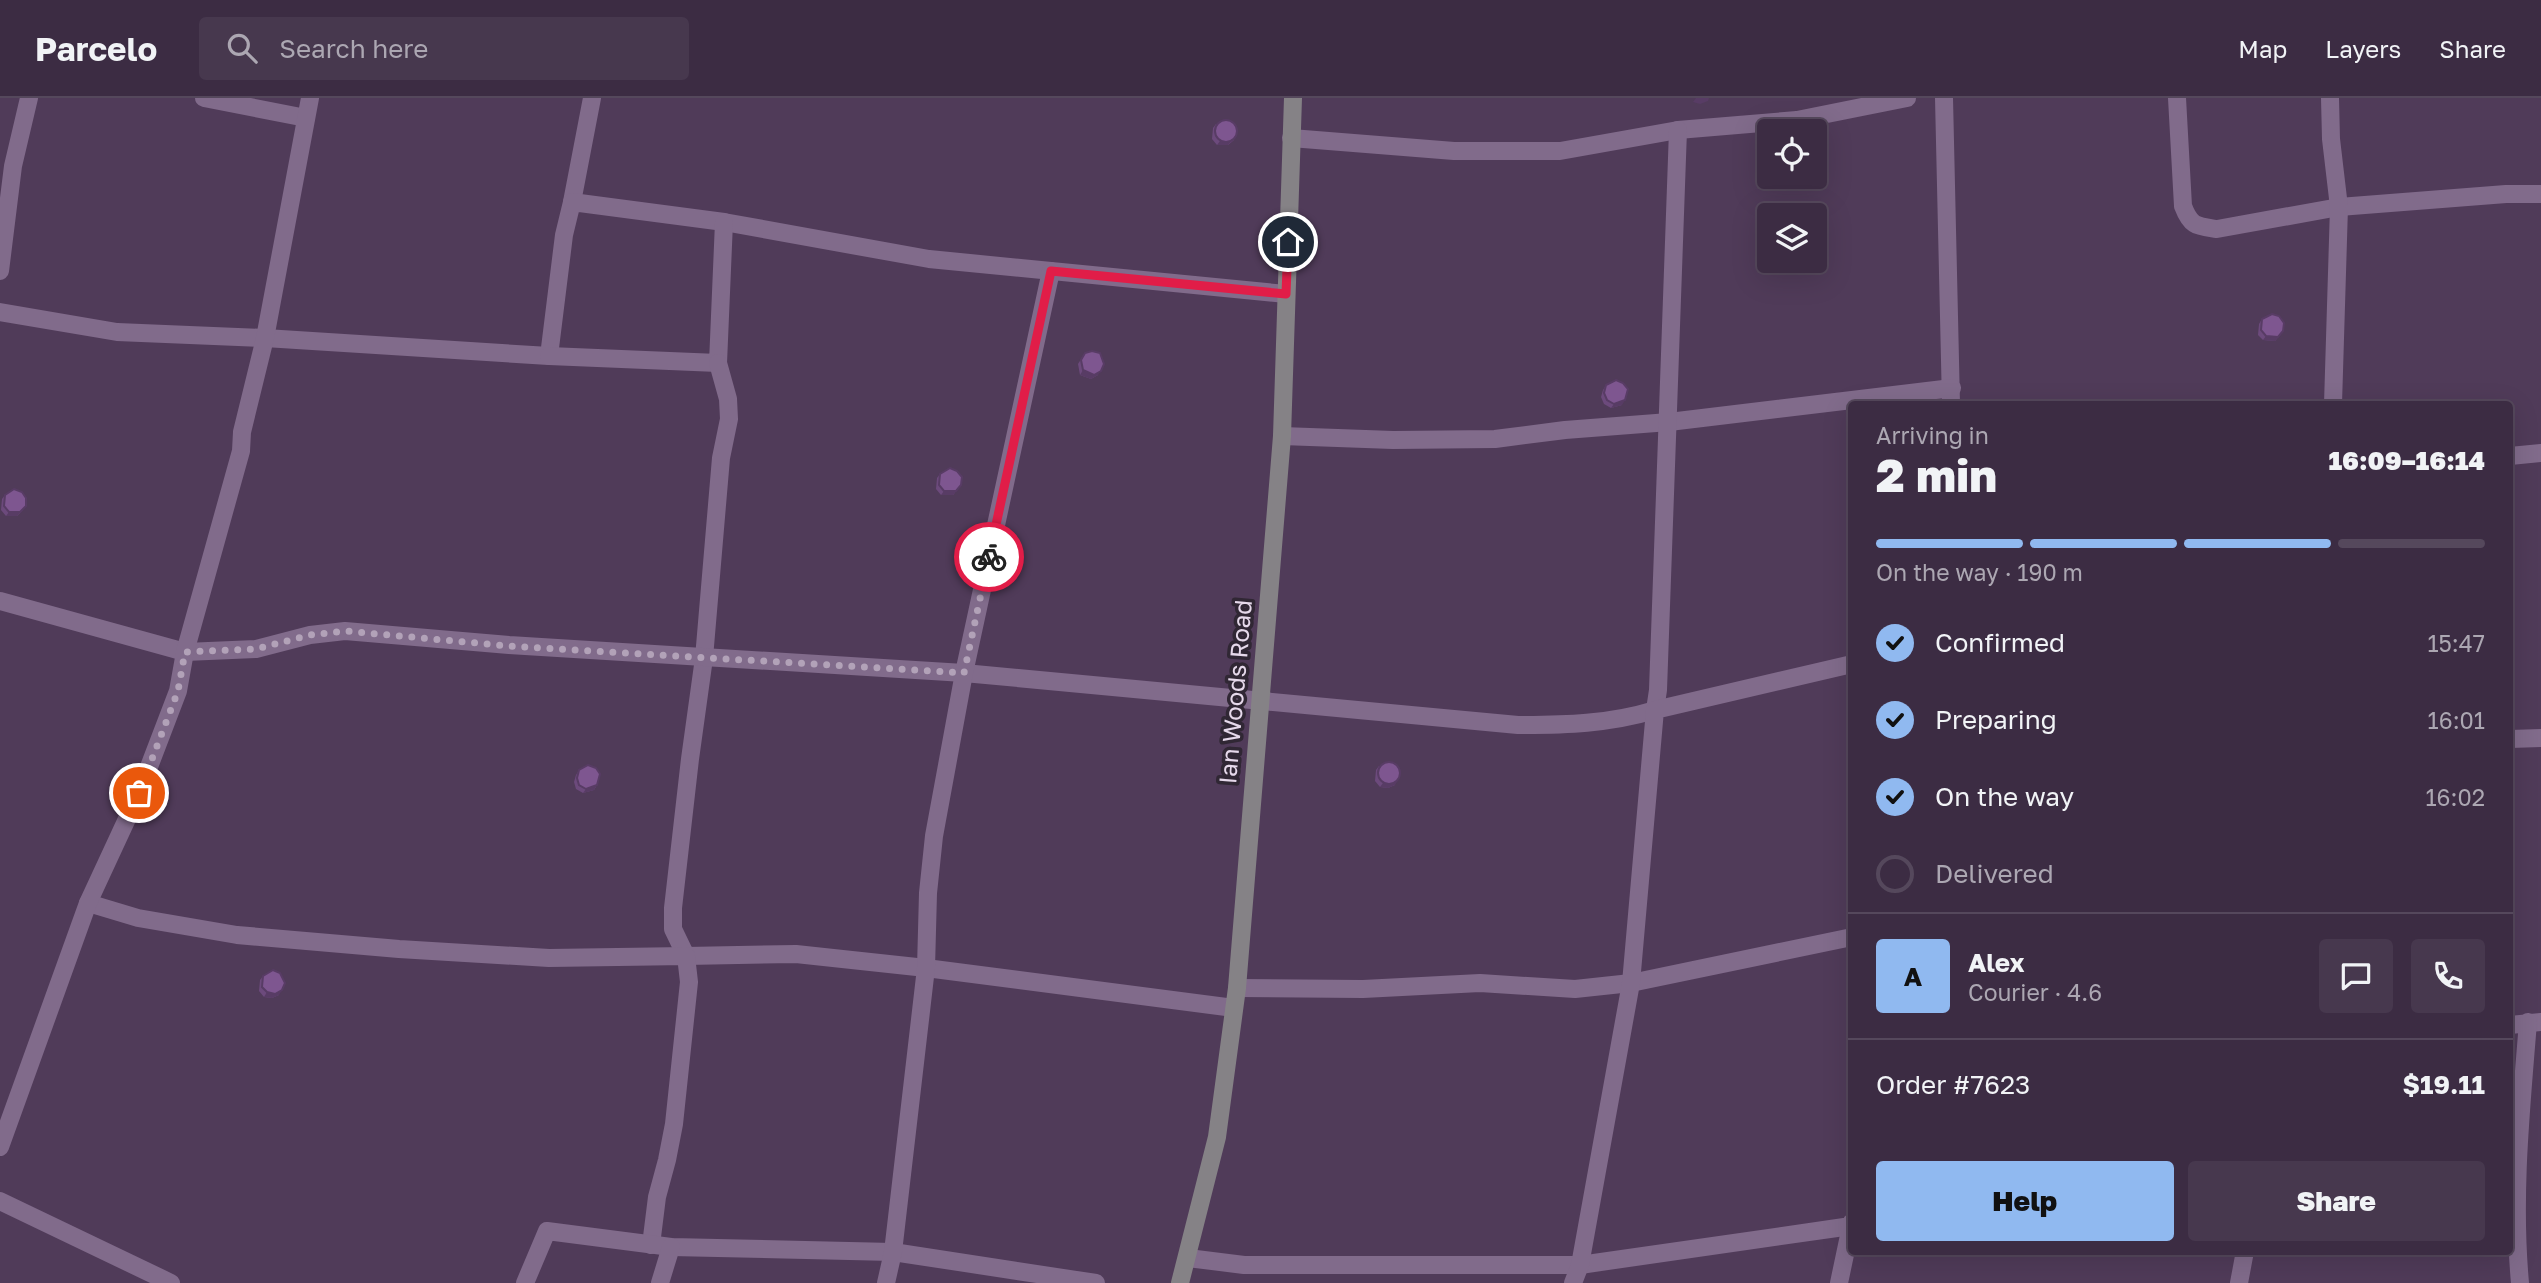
<!DOCTYPE html>
<meta charset="utf-8">
<style>
body{margin:0;font-family:"Golos Text",sans-serif;background:#47384e;color:#f1f3f6;height:100vh;display:flex;flex-direction:column;font-size:26px;white-space:nowrap}
*{box-sizing:border-box;margin:0}
p{font-size:23px;color:#aca7b2}
.icon{flex:none;width:38px;height:38px;fill:none;stroke:currentColor;stroke-width:2;stroke-linecap:round;stroke-linejoin:round}
.map{position:relative;flex:1;overflow:hidden}
.details{position:absolute;left:1848px;top:303px;width:665px;height:854px;display:flex;flex-direction:column;background:#3c2c43;border-radius:7px;box-shadow:0 7px 28px #0002,0 0 0 2px #55485c}
.details>*{flex:none}
.controls{position:absolute;left:1757px;top:21px;display:grid;gap:14px}
.controls a{display:grid;place-items:center;width:70px;height:70px;border-radius:7px;background:#3c2c43;box-shadow:0 7px 28px #0002,0 0 0 2px #55485c;font-size:35px}
.pin{position:absolute;display:grid;place-items:center;width:60px;height:60px;color:#fff;margin:-30px;border:4px solid #fff;border-radius:50%;box-shadow:0 2px 7px #0007}
.courier{position:absolute;display:grid;place-items:center;width:70px;height:70px;margin:-35px;border:5px solid #e11d48;border-radius:50%;background:#fff;color:#222;box-shadow:0 2px 9px #0007}
.headline em{font-style:normal;font-weight:800}
.headline div{display:flex;flex-direction:column-reverse}
.headline{display:flex;align-items:center;justify-content:space-between;height:119px;padding:0 28px}
h1{font-size:46px;font-weight:800;line-height:52px}
.bar{display:grid;grid-template-columns:repeat(4,1fr);gap:10px 7px;align-content:center;height:84px;padding:0 28px}
.bar i{height:9px;border-radius:5px;background:#55485c}
.bar .on{background:#90b9f0}
.bar p{grid-column:span 4}
.line{display:flex;align-items:center;gap:18px;padding:0 28px;border-top:2px solid #55485c}
.line div{flex:1}
.round{display:grid;place-items:center;flex:none;width:74px;height:74px;border-radius:7px;background:#47384e}
ol{padding:0 28px;list-style:none}
li{display:flex;align-items:center;gap:21px;height:77px}
li p{margin-inline-start:auto}
li .icon{padding:7px;border-radius:50%;background:#90b9f0;color:#111;stroke-width:4}
li:last-child{color:#aca7b2}
li i{width:38px;height:38px;border:4px solid #55485c;border-radius:50%}
.cta{display:flex;gap:14px;margin-top:auto;padding:14px 28px}
.cta a{flex:1;height:80px;border-radius:7px;background:#90b9f0;color:#111;font-size:28px;font-weight:800;line-height:80px;text-align:center}
.cta a+a{background:#47384e;color:#f1f3f6}
header{display:flex;align-items:center;gap:42px;box-sizing:border-box;height:98px;padding:0 35px;background:#3c2c43;border-bottom:2px solid #55485c}
header strong{font-size:33px}
nav{display:flex;gap:38px;margin-inline-start:auto;font-size:24px}
.search{width:490px;height:63px;background:#47384e;display:flex;align-items:center;gap:18px;box-sizing:border-box;padding:0 24px;border-radius:7px;color:#aca7b2;font-size:26px}
.map>svg:first-child{display:block}
.lines{fill:none;stroke-linecap:round;stroke-linejoin:round}
.street{stroke:#816b8b;stroke-width:18}
.secondary{stroke:#858286;stroke-width:18}
.wall{fill:#6c4a7c}
.shaded-wall{fill:#583c65}
.building{fill:#7e5690;stroke:#583c65;stroke-width:2}
.done{stroke:#b2a2b8;stroke-width:7;stroke-dasharray:0 12.6}
.route{stroke:#e11d48;stroke-width:9}
.labels{text-anchor:middle;stroke-width:7;stroke-linejoin:round;paint-order:stroke}
.street-label{font-size:24px;fill:#e6d9eb;stroke:#302734}
</style>
<header>
<strong>Parcelo</strong>
<div class="search"><svg class="icon" aria-label="search" viewBox="0 0 24 24"><circle cx="10" cy="10" r="6"/><path d="M15 15l6 6"/></svg>Search here</div>
<nav><a>Map</a><a>Layers</a><a>Share</a></nav>
</header>
<div class="map">
<svg width="2541" height="1185" viewBox="0 0 2541 1185">
<rect width="100%" height="100%" fill="#503b59"/>
<g class="lines">
<!-- street -->
<g class="street">
<polyline points="204,0 306,20"/>
<polyline points="1944,0 1951,306"/>
<path d="M 2177,0 L 2183,108 C 2191,129 2197,128 2217,131 L 2339,109 L 2506,96 L 2541,96"/>
<polyline points="2330,0 2331,41 2339,109 2333,306"/>
<polyline points="1291,40 1454,53 1560,53 1678,32 1797,22 1907,0"/>
<polyline points="572,104 592,0"/>
<polyline points="0,173 13,68 29,0"/>
<polyline points="0,214 117,234 265,240 549,258 564,137 572,104 724,124 929,161 1286,196"/>
<polyline points="549,258 718,265 724,124"/>
<polyline points="718,265 728,301 729,321 721,360 704,560 690,661 673,810 673,831 686,858 796,856 926,870 1234,910"/>
<polyline points="1282,338 1393,342 1495,341 1565,332 1669,324 1952,290"/>
<polyline points="2510,358 2541,355"/>
<path d="M 0,503 L 185,554 L 256,551 L 310,537 L 345,533 L 509,547 L 964,575 L 1518,627 C 1565,627 1609,626 1655,612 L 1658,592 L 1678,32"/>
<polyline points="2510,641 2541,640"/>
<polyline points="88,805 138,820 237,837 399,851 549,860 686,858 689,884 674,1026 667,1062 657,1099 651,1147"/>
<polyline points="1237,890 1363,891 1480,885 1575,891 1631,885 1852,839"/>
<polyline points="2510,927 2541,924"/>
<polyline points="0,1049 88,805 139,695 178,593 185,554 241,353 242,334 265,240 310,0"/>
<polyline points="0,1103 171,1185"/>
<polyline points="1188,1160 1244,1167 1580,1167 1851,1128 1852,1124"/>
<polyline points="525,1185 547,1133 671,1149 893,1154 1096,1185"/>
<polyline points="660,1185 671,1149"/>
<polyline points="886,1185 893,1154 926,870 928,795 934,738 964,575 1051,173"/>
<polyline points="1573,1185 1580,1167 1631,885 1655,612 1852,566"/>
<polyline points="1839,1185 1851,1128"/>
<polyline points="2239,1185 2245,1153"/>
<path d="M 2520,1185 C 2512,1097 2521,1012 2528,924"/>
</g>
<!-- secondary -->
<polyline class="secondary" points="1180,1185 1217,1039 1237,890 1282,338 1293,0"/>
</g>
<!-- wall -->
<g class="wall">
<polygon points="1216,26 1234,42 1228,47 1217,47 1212,41 1213,30"/>
<polygon points="2262,221 2280,237 2275,243 2263,242 2258,237 2259,226"/>
<polygon points="1085,255 1098,277 1091,281 1080,277 1078,266"/>
<polygon points="1606,287 1622,307 1611,310 1604,306 1601,299 1603,292"/>
<polygon points="940,376 961,387 953,397 941,397 936,391 937,380"/>
<polygon points="5,397 23,412 17,418 6,418 1,412 2,401"/>
<polygon points="1379,668 1395,687 1388,690 1380,689 1375,683 1376,672"/>
<polygon points="579,672 597,687 594,692 583,695 576,691 574,684 576,677"/>
<polygon points="263,878 279,897 272,900 264,899 259,893 260,882"/>
</g>
<!-- shaded-wall -->
<g class="shaded-wall">
<polygon points="1696,0 1709,0 1708,3 1700,6 1693,4"/>
<polygon points="1237,37 1228,47 1217,47 1220,43"/>
<polygon points="2283,233 2275,243 2263,242 2266,238"/>
<polygon points="1083,272 1101,273 1098,277 1091,281 1080,277"/>
<polygon points="1625,302 1622,307 1611,310 1614,306"/>
<polygon points="961,387 953,397 941,397 944,393"/>
<polygon points="26,408 17,418 6,418 9,414"/>
<polygon points="1398,682 1395,687 1388,690 1380,689 1383,685"/>
<polygon points="597,687 594,692 583,695 586,691"/>
<polygon points="282,892 279,897 272,900 264,899 267,894"/>
</g>
<!-- building -->
<g class="building">
<circle cx="1226" cy="33" r="11"/>
<polygon points="2272,216 2279,218 2284,225 2283,233 2278,239 2266,238 2261,232 2262,221"/>
<polygon points="1092,253 1100,255 1104,266 1101,273 1094,277 1083,272 1081,262 1085,255"/>
<polygon points="1616,282 1623,285 1628,291 1625,302 1614,306 1607,302 1604,295 1606,287"/>
<polygon points="950,370 957,373 962,379 961,387 956,393 944,393 939,387 940,376"/>
<polygon points="14,391 22,394 26,400 26,408 20,414 9,414 4,408 5,397"/>
<circle cx="1389" cy="675" r="11"/>
<polygon points="588,667 596,670 600,676 597,687 586,691 579,687 577,680 579,672"/>
<polygon points="273,872 280,875 285,885 282,892 275,896 267,894 262,889 263,878"/>
</g>
<g class="lines">
<!-- done -->
<polyline class="done" points="139,695 178,593 185,554 256,551 310,537 345,533 509,548 964,575 989,459"/>
<!-- route -->
<polyline class="route" points="989,459 1051,173 1286,196 1288,144"/>
</g>
<g class="labels">
<!-- street labels -->
<g class="street-label">
<text transform="translate(1236 594) rotate(-85)" y="8">Ian Woods Road</text>
</g>
</g>
</svg>
<div class="controls">
<a><svg class="icon" aria-label="locate" viewBox="0 0 24 24"><circle cx="12" cy="12" r="6"/><path d="M12 2v4M12 18v4M2 12h4M18 12h4"/></svg></a>
<a><svg class="icon" aria-label="layers" viewBox="0 0 24 24"><path d="M12 4l9 5-9 5-9-5zM3 14l9 5 9-5"/></svg></a>
</div>
<div class="pin" style="left:139px;top:695px;background:#ea580c"><svg class="icon" aria-label="bag" viewBox="0 0 24 24"><path d="M5 8h14l-1 12H6zM9 8a3 3 0 0 1 6 0"/></svg></div>
<div class="pin" style="left:1288px;top:144px;background:#1f2937"><svg class="icon" aria-label="home" viewBox="0 0 24 24"><path d="M3 11l9-7 9 7M6 9v11h12V9"/></svg></div>
<div class="courier" style="left:989px;top:459px"><svg class="icon" aria-label="bike" viewBox="0 0 24 24"><circle cx="6" cy="16" r="4"/><circle cx="18" cy="16" r="4"/><path d="M6 16l4-8h5l3 8M10 8l3 8H6M13 5h3"/></svg></div>
<section class="details">
<div class="headline"><div><h1>2 min</h1><p>Arriving in</p></div><em>16:09–16:14</em></div>
<div class="bar"><i class="on"></i><i class="on"></i><i class="on"></i><i></i><p>On the way · 190 m</p></div>
<ol>
<li><svg class="icon" aria-label="check" viewBox="0 0 24 24"><path d="M5 12l5 5 9-10"/></svg>Confirmed<p>15:47</p></li>
<li><svg class="icon" aria-label="check" viewBox="0 0 24 24"><path d="M5 12l5 5 9-10"/></svg>Preparing<p>16:01</p></li>
<li><svg class="icon" aria-label="check" viewBox="0 0 24 24"><path d="M5 12l5 5 9-10"/></svg>On the way<p>16:02</p></li>
<li><i></i>Delivered</li>
</ol>
<div class="line" style="height:126px"><b class="round" style="background:#90b9f0;color:#111">A</b><div><b>Alex</b><p>Courier · 4.6</p></div><a class="round"><svg class="icon" aria-label="chat" viewBox="0 0 24 24"><path d="M4 5h16v11H9l-5 4z"/></svg></a><a class="round"><svg class="icon" aria-label="phone" viewBox="0 0 24 24"><path d="M5 4h4l2 5-3 2q2 4 5 5l2-3 5 2v4C11 20 4 13 5 4z"/></svg></a></div>
<div class="line" style="height:91px"><div>Order #7623</div><b>$19.11</b></div>
<div class="cta"><a>Help</a><a>Share</a></div>
</section>
</div>
